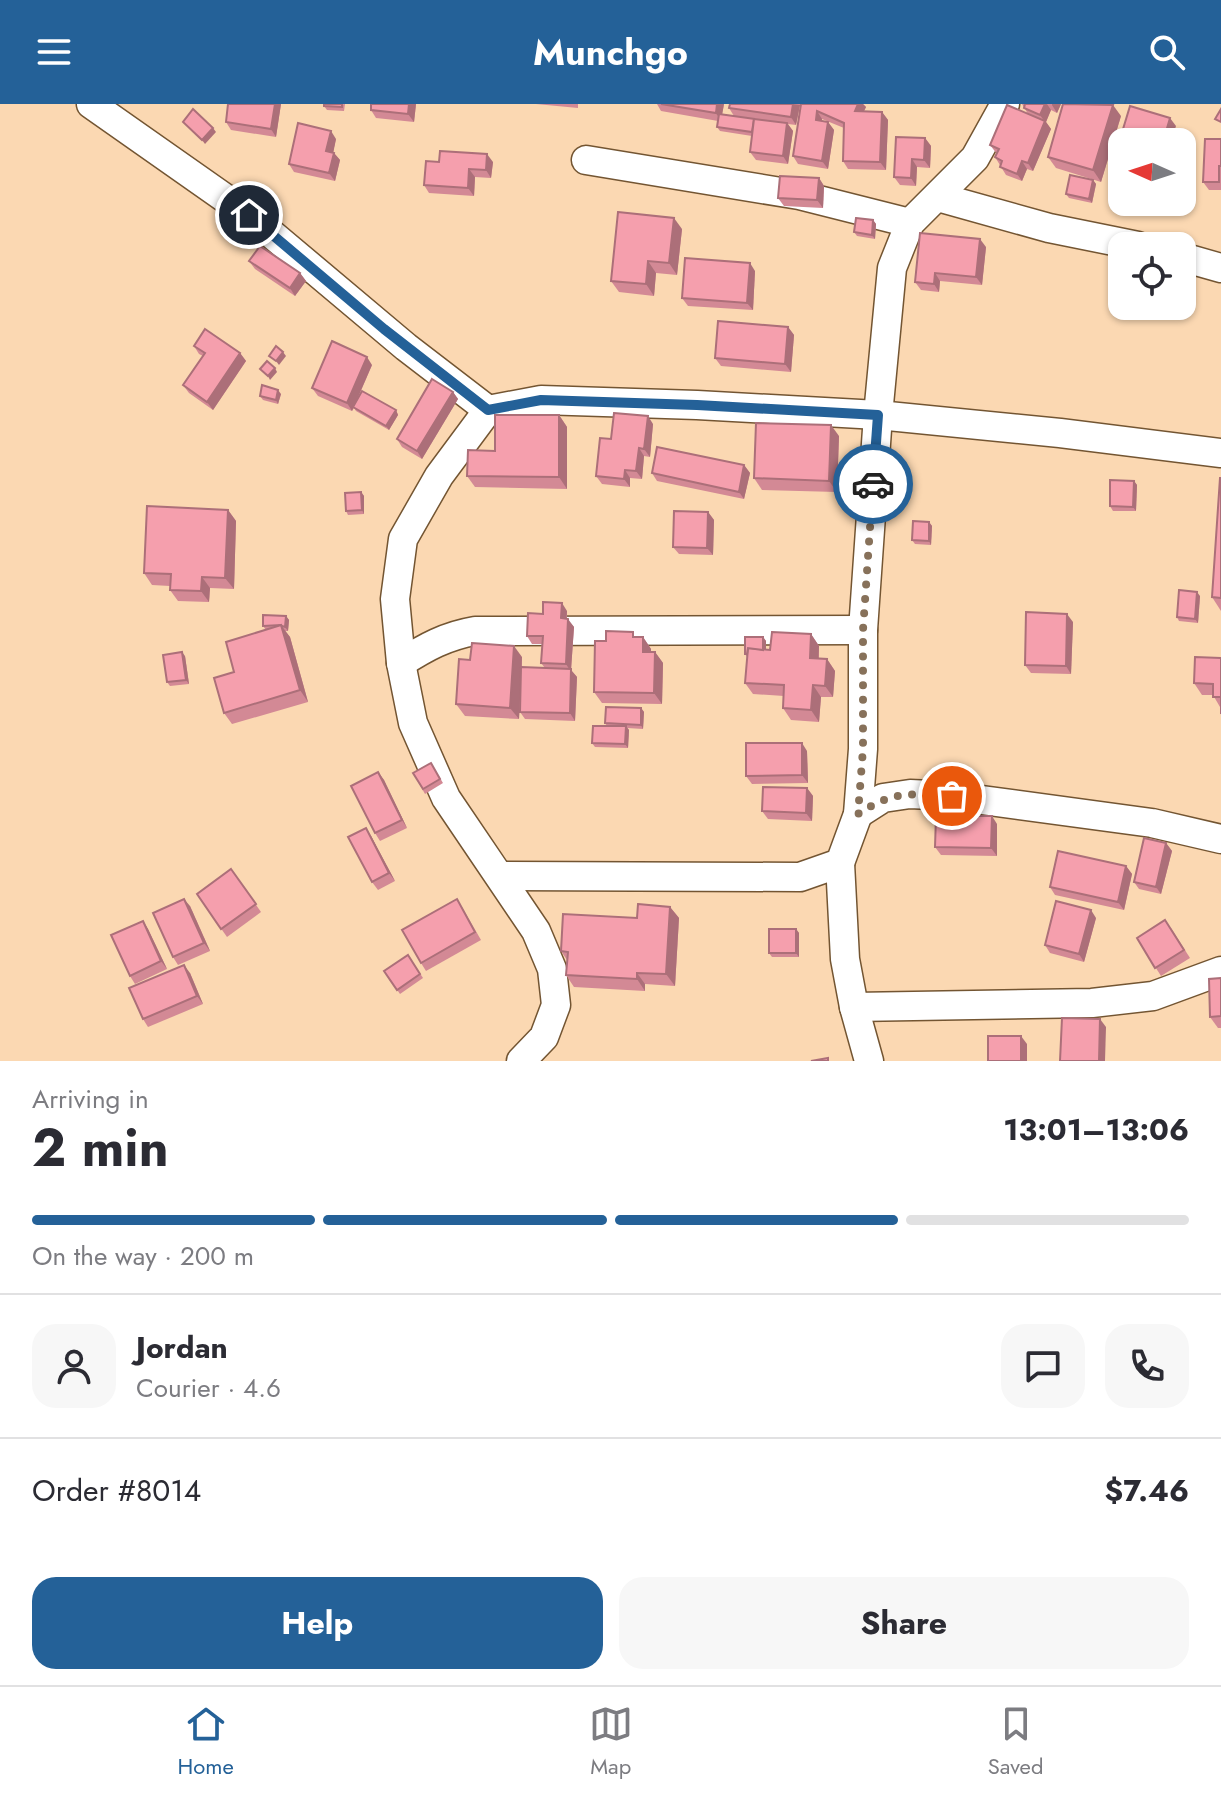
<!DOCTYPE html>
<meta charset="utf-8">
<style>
body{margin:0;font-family:Jost,sans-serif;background:#f7f7f7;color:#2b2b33;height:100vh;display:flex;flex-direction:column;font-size:30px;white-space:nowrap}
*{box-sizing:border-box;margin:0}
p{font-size:26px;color:#7c7c81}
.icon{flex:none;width:44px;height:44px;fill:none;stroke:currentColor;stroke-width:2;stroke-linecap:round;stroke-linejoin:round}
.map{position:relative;height:957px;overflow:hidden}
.panel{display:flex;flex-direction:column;background:#fff;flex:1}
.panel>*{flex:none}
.needle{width:52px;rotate:273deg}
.buttons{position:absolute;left:1108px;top:24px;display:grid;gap:16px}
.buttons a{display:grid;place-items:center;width:88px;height:88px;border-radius:16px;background:#fff;box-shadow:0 2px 6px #0004;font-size:40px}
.pin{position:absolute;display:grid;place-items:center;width:68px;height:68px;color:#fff;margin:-34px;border:4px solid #fff;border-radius:50%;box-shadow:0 2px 8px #0007}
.courier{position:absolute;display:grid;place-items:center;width:80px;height:80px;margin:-40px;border:6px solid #246198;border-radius:50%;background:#fff;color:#222;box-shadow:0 2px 10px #0007}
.head em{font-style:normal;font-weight:700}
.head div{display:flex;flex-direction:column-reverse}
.head{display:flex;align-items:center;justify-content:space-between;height:136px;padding:0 32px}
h1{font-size:52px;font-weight:700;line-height:60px}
.bar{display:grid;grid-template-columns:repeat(4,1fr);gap:12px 8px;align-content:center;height:96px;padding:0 32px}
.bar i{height:10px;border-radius:6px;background:#e1e1e2}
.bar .on{background:#246198}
.bar p{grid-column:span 4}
.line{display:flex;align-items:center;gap:20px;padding:0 32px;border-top:2px solid #e1e1e2}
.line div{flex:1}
.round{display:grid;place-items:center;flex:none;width:84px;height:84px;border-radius:24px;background:#f7f7f7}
.button{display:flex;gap:16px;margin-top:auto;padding:16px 32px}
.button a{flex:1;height:92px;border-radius:24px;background:#246198;color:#fff;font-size:32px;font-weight:700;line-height:92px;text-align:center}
.button a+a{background:#f7f7f7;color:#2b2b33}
header{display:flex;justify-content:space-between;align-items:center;height:104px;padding:0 32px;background:#246198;color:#fff;font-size:36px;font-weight:700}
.tabs{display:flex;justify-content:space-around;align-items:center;height:112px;border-top:2px solid #e1e1e2;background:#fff;font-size:22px;color:#7c7c81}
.tabs a{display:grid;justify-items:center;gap:4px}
.tabs .on{color:#246198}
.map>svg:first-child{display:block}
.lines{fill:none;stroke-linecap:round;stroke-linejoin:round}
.street-casing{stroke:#735532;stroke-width:31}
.street{stroke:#fff;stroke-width:28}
.wall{fill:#d38995}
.shaded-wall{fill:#ac6f79}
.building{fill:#f59fad;stroke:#ac6f79;stroke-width:2}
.done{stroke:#87715a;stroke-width:8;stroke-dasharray:0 14.4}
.route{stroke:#246198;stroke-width:10}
</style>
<header><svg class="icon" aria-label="menu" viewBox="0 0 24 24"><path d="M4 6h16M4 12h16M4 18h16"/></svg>Munchgo<svg class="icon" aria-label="search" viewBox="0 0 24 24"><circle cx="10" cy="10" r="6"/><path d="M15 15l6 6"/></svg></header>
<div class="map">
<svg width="1221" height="957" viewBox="0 0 1221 957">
<rect width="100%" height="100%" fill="#fbd8b2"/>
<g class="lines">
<!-- street casing -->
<g class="street-casing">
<g id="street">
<polyline points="91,0 249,111 406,243 488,306"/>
<polyline points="586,56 799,91 910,119"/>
<polyline points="938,93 1049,124 1138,142"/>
<polyline points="1182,153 1221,164"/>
<path d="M 401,559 C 426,543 446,532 475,527 L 863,526"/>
<polyline points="858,710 883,694 910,690 952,692 1152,719 1221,735"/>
<polyline points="840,759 845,855 854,903 869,957"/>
<polyline points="501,772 800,773 840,759 858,710 863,645 863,526 878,311 892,164 910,119 975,54 1005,0"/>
<polyline points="854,903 1092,899 1153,892 1221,867"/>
<polyline points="521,957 544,933 556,901 552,865 536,827 446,694 413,619 401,559 395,495 403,435 439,372 488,306 541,296 697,301 878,311 1060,329 1221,349"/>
</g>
</g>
<!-- street -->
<use href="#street" class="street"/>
</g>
<!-- wall -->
<g class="wall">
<polygon points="281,0 276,33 231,26 226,18"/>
<polygon points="345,0 344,7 327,6 324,2"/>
<polygon points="416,0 414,18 376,14 371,6"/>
<polygon points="536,0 578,0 578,4"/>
<polygon points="657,0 724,0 722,10 734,12 729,4 730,0 863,0 866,3 864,7 882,8 888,16 886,66 848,65 843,57 844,24 822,15 822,17 828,18 834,26 828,65 798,60 793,52 801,2 800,1 796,21 788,20 793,27 788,60 756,56 750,48 752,32 720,27 717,23 718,17 661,7"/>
<polygon points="1022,0 1061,0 1057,9 1051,6 1046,18 1051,25 1033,67 1027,65 1022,77 1006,71 995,53 997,50 990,41 1028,10"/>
<polygon points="1121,12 1101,78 1056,64 1048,53"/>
<polygon points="925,34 931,42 930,64 917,63 916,82 900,81 894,73"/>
<polygon points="336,35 333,48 340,56 335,77 294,68 289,60"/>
<polygon points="1221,35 1221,86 1209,86 1203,78"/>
<polygon points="426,57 493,58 491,74 475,73 474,92 429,89 424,81"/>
<polygon points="819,74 824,82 823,104 784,102 778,94"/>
<polygon points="1093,76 1096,80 1092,99 1069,94 1066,90"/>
<polygon points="873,116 876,120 875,135 857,132 854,128"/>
<polygon points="682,125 677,171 656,169 654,192 619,188 611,177"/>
<polygon points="986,143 982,181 940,177 939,188 921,186 915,178"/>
<polygon points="249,157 300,169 306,177 295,192 255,165"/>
<polygon points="755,167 753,206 688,202 682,194"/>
<polygon points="788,223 794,231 791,268 721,262 715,254"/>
<polygon points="194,242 240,249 246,257 213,306 189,289 183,281 203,252 199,250"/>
<polygon points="372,261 356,298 396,306 398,311 389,326 356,307 354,304 352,307 318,292 312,284"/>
<polygon points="453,288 458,295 422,355 402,343 397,335"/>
<polygon points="281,290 278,300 263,296 260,292"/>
<polygon points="559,311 567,323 567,385 475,383 467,372 495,347"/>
<polygon points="653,320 650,353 644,352 642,375 630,374 630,383 602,380 596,372 611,335"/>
<polygon points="839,332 837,388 762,386 754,374"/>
<polygon points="744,361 750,369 744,395 657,377 652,369"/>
<polygon points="1221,374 1221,507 1212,493"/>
<polygon points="1134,377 1137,381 1136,407 1113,407 1110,402"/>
<polygon points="361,388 364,392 364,410 348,411 346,407"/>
<polygon points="228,406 236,417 234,485 210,484 209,498 178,497 170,486 170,482 152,481 144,469"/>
<polygon points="708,408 714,416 713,451 679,450 673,443"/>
<polygon points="929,418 932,422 931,441 915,440 912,436"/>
<polygon points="1200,492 1198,519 1179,517 1177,513"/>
<polygon points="567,507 567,515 574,523 571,566 577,573 575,617 525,615 520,608 521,572 519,615 465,612 456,600 470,556 522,553 522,563 545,564 541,559 542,540 532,540 527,532 543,510"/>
<polygon points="286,512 289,516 288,527 285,527 290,533 308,598 232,620 224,609 234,568 266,526 263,522"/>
<polygon points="1073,518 1071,570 1031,569 1025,561"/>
<polygon points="811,530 819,542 819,554 827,555 835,567 833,593 821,593 819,618 791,616 783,604 784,592 753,590 745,579 747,553 745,550 763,533 766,537 766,546 770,546"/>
<polygon points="637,533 643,533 651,545 651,548 655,548 663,559 662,600 602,599 594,588 606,537"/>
<polygon points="185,552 189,580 170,582 167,578"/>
<polygon points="1221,554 1221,611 1220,603 1213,591 1202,591 1194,579"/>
<polygon points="641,604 644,608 643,625 627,624 629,626 628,644 595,643 592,639 607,622 605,619"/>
<polygon points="807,647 808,679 752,680 746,672"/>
<polygon points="431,659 443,679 425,690 413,669"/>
<polygon points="378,668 384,676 407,724 380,737 375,729"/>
<polygon points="807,684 813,692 812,717 768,715 762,707"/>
<polygon points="997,720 997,752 941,751 935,743"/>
<polygon points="371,732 395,777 378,786 372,778"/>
<polygon points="1166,739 1172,747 1161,790 1139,785 1134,778"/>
<polygon points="1126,762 1132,770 1124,806 1055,791 1050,783"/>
<polygon points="231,765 261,808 227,833 197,790"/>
<polygon points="190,802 210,847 178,861 173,853"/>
<polygon points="462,803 481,836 426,867 421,859"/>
<polygon points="670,803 679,814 675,882 645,880 645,887 574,883 566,871 567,856 561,847 637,814"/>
<polygon points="1096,814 1084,858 1050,849 1045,841"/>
<polygon points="143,817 148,825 167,865 135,880 130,872"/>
<polygon points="1171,824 1190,854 1161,872 1137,834"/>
<polygon points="796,825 799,829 799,853 772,853 769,849"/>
<polygon points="408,851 423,874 400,890 384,867"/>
<polygon points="190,869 203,900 148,923 143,915"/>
<polygon points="1221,874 1221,924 1218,924 1210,913"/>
</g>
<!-- shaded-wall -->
<g class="shaded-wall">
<polygon points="275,0 281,0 276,33 271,25"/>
<polygon points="409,0 416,0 414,18 408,10"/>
<polygon points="717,0 724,0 721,17 716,9"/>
<polygon points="793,0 800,1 796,21 791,13"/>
<polygon points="858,0 863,0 866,3 860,15 855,7"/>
<polygon points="1045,0 1047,0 1051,6 1046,18 1051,25 1033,67 1028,59 1045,18 1040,11"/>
<polygon points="1052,0 1061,0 1057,9 1052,1"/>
<polygon points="1113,1 1121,12 1101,78 1093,66"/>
<polygon points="817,7 822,15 821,24 816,16"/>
<polygon points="882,8 888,16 886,66 880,58"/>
<polygon points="1170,14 1176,22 1171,38 1163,38"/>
<polygon points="828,18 834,26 828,65 822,57"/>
<polygon points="787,19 793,27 788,60 783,52"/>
<polygon points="213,24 216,28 205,40 202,36"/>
<polygon points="331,27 336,35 332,55 326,47"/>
<polygon points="925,34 931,42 930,64 924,56"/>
<polygon points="334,49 340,56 335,77 329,69"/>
<polygon points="487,50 493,58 491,74 486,66"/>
<polygon points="912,55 917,63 916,82 911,74"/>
<polygon points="1022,57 1027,65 1022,77 1017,70"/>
<polygon points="469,65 475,73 474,92 468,84"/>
<polygon points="819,74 824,82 823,104 817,96"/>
<polygon points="1093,76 1096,80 1092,99 1089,95"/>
<polygon points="674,114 682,125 677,171 669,159"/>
<polygon points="873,116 876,120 875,135 872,131"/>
<polygon points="980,135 986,143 982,181 976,173"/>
<polygon points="648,157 656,169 654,192 646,180"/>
<polygon points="750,159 755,167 753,206 747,199"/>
<polygon points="300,169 306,177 295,192 290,184"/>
<polygon points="935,169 940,177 939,188 934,180"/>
<polygon points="788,223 794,231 791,268 785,260"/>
<polygon points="283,248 286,252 279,261 276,257"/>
<polygon points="240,249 246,257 213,306 207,298"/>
<polygon points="367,253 372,261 352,307 347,299"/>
<polygon points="275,264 277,268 270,276 268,272"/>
<polygon points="278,286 281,290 278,300 276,296"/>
<polygon points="453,288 458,295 422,355 417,347"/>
<polygon points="396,306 398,311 389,326 386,322"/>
<polygon points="559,311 567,323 567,385 559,373"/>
<polygon points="648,312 653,320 650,353 644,345"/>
<polygon points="831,321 839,332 837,388 829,377"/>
<polygon points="639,344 644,352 642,375 636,367"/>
<polygon points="744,361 750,369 744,395 739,388"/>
<polygon points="625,366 630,374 630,383 624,375"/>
<polygon points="1134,377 1137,381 1136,407 1133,403"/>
<polygon points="361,388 364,392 364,410 362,406"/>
<polygon points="228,406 236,417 234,485 225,474"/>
<polygon points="708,408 714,416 713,451 707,444"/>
<polygon points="929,418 932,422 931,441 929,437"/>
<polygon points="202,473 210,484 209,498 201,487"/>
<polygon points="1197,488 1200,492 1198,519 1195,515"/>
<polygon points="562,499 567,507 566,522 561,514"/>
<polygon points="1067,510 1073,518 1071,570 1066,562"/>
<polygon points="286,512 289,516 288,527 285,523"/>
<polygon points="568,515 574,523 571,566 577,573 575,617 570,609 571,568 566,560"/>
<polygon points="281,521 290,533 308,598 300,586"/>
<polygon points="811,530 819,542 818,565 810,554"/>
<polygon points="643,533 651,545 651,559 643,548"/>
<polygon points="763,533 766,537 766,553 763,549"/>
<polygon points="514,542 522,553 519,615 510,604"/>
<polygon points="182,548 185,552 189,580 186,576"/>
<polygon points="655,548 663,559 662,600 654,589"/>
<polygon points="827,555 835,567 833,593 825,582"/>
<polygon points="813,581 821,593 819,618 811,606"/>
<polygon points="641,604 644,608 643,625 641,621"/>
<polygon points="626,622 629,626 628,644 625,640"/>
<polygon points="802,639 807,647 808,679 802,671"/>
<polygon points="378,668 384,676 407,724 402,716"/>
<polygon points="807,684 813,692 812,717 806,709"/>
<polygon points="992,712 997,720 997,752 991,744"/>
<polygon points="366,724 371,732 395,777 389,769"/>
<polygon points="1166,739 1172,747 1161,790 1156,783"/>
<polygon points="1126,762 1132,770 1124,806 1118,798"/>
<polygon points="184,795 190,802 210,847 204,839"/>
<polygon points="670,803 679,814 675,882 666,870"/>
<polygon points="1091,806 1096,814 1084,858 1079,850"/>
<polygon points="143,817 148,825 167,865 161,857"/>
<polygon points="796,825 799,829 799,853 796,849"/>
<polygon points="184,861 190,869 203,900 197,892"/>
<polygon points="637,869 645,880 645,887 637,875"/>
<polygon points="1100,915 1106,923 1105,957 1099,957"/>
<polygon points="1021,932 1027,940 1027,957 1021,957"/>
</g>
<!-- building -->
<g class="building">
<polygon points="228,0 275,0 271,25 226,18"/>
<polygon points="324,0 342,0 342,3 324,2"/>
<polygon points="371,0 409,0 408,10 371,6"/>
<polygon points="661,0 717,0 716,9"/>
<polygon points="730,0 793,0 791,13 729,4"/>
<polygon points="801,0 858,0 855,7 882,8 880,58 843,57 844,19 817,7 816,16 828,18 822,57 793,52"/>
<polygon points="1025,0 1045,0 1040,11 1024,4"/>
<polygon points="1063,0 1113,1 1093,66 1048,53"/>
<polygon points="1007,1 1045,17 1028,59 1022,57 1017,70 1000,63 1002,57 995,53 999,45 990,41"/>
<polygon points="1130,2 1170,14 1163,38 1131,38 1120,35"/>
<polygon points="193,5 213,24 202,36 183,18"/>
<polygon points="1221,5 1221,18 1215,15"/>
<polygon points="719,10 755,15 754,15 752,28 717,23"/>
<polygon points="754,15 787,19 783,52 750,48"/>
<polygon points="298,19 331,27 326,47 334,49 329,69 289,60"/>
<polygon points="896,33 925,34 924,56 912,55 911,74 894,73"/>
<polygon points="1205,35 1221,35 1221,62 1219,62 1219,78 1203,78"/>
<polygon points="440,47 487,50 486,66 469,65 468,84 424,81 426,57 439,58"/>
<polygon points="1070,71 1093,76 1089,95 1066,90"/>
<polygon points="780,72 819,74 817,96 778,94"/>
<polygon points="618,108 674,114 669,159 648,157 646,180 611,177"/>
<polygon points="856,114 873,116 872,131 854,128"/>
<polygon points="920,129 980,135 976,173 935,169 934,180 915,178"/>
<polygon points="260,142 300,169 290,184 249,157"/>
<polygon points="685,154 750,159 747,199 682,194"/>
<polygon points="718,217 788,223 785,260 715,254"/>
<polygon points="205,225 240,249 207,298 183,281 205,249 194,242"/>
<polygon points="332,237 367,253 347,299 312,284"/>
<polygon points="276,242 283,248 276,257 269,252"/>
<polygon points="267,257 275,264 268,272 260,265"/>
<polygon points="432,275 453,288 417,347 397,335"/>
<polygon points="262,281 278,286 276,296 260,292"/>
<polygon points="362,287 396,306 386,322 353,303"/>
<polygon points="614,309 648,312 644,345 639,344 636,367 625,366 624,375 596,372 600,334 611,335"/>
<polygon points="495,311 559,311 559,373 467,372 468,346 495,347"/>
<polygon points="756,319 831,321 829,377 754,374"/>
<polygon points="657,343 744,361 739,388 652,369"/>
<polygon points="1220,374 1221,374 1221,494 1212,493"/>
<polygon points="1110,376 1134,377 1133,403 1110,402"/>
<polygon points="361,388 362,406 346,407 345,389"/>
<polygon points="147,402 228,406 225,474 202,473 201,487 170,486 171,470 144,469"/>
<polygon points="674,407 708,408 707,444 673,443"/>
<polygon points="913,417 929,418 929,437 912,436"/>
<polygon points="1179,486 1197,488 1195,515 1177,513"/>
<polygon points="543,498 562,499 561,514 568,515 566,560 541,559 543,532 527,532 528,509 543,510"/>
<polygon points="1026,508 1067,510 1066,562 1025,561"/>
<polygon points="263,511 286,512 285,523 282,522 281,521 263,522"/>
<polygon points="281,521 300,586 224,609 214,574 234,568 226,538"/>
<polygon points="606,527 633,528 633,533 643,533 643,548 655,548 654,589 594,588 595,537 606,537"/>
<polygon points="772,528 811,530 810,554 827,555 825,582 813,581 811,606 783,604 784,581 745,579 748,544 770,546"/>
<polygon points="745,533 763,533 763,546 748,544 747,550 745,550"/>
<polygon points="472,539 514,542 510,604 456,600 459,555 470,556"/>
<polygon points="182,548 186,576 167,578 163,551"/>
<polygon points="1195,553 1221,554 1221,610 1221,593 1213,593 1213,580 1194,579"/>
<polygon points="521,563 571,565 570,609 520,608"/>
<polygon points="606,603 641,604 641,621 605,619"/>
<polygon points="593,622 626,622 625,640 592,639"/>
<polygon points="746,639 802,639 802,671 746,672"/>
<polygon points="431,659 440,675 423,685 413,669"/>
<polygon points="378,668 402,716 375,729 351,682"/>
<polygon points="763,683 807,684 806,709 762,707"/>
<polygon points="936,712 992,712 991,744 935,743"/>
<polygon points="366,724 389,769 372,778 348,733"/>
<polygon points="1144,734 1166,739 1156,783 1134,778"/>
<polygon points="1058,747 1126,762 1118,798 1050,783"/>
<polygon points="231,765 256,800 221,825 197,790"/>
<polygon points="184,795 204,839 173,853 153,809"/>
<polygon points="457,795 475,828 421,859 402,826"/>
<polygon points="1056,797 1091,806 1079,850 1045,841"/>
<polygon points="638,800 670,803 666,870 637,869 637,875 566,871 568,848 561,847 563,810 637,814"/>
<polygon points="1165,816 1184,846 1155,864 1137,834"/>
<polygon points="143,817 161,857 130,872 111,831"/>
<rect x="769" y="825" width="27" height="24"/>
<polygon points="408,851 420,870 397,886 384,867"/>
<polygon points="184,861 197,892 143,915 129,884"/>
<polygon points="1221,874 1221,912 1210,913 1209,875"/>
<polygon points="1062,914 1100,915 1099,957 1060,957"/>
<rect x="988" y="932" width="33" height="25"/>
<polygon points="828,954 828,957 811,957"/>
</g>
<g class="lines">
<!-- done -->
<path class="done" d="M 873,380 L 863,526 L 863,645 L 858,710 C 895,686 909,690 952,692"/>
<!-- route -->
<polyline class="route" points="249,111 384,225 488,306 541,296 697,301 878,311 873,380"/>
</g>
</svg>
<div class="buttons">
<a><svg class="needle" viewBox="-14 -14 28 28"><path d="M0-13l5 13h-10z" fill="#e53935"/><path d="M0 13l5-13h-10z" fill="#7c7c81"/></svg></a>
<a><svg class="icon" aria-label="locate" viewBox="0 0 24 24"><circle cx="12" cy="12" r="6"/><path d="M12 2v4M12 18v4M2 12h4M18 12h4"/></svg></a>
</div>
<div class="pin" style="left:952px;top:692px;background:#ea580c"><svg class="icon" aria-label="bag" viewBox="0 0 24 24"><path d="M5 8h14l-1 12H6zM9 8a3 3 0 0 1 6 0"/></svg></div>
<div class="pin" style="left:249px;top:111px;background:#1f2937"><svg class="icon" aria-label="home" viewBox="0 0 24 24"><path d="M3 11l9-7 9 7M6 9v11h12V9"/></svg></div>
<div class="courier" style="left:873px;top:380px"><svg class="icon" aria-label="car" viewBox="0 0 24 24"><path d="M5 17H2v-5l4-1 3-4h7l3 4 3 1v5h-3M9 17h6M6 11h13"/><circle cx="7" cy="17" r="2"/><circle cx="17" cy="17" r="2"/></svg></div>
</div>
<section class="panel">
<div class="head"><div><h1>2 min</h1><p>Arriving in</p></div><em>13:01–13:06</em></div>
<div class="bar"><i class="on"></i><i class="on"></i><i class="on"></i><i></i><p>On the way · 200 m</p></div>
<div class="line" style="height:144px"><a class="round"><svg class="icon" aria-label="person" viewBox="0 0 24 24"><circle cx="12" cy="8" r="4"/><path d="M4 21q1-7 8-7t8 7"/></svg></a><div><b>Jordan</b><p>Courier · 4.6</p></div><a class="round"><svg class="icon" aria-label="chat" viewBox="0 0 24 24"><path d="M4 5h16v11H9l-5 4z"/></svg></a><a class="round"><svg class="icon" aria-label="phone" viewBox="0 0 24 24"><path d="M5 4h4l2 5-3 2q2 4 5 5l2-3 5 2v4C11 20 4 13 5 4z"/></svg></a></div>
<div class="line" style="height:104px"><div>Order #8014</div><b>$7.46</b></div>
<div class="button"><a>Help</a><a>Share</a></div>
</section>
<nav class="tabs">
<a class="on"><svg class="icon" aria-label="home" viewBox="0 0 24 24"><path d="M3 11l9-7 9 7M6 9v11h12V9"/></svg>Home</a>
<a><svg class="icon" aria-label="map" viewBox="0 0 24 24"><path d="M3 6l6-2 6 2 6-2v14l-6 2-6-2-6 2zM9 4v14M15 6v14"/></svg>Map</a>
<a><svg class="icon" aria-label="saved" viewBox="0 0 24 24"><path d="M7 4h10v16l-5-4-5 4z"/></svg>Saved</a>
</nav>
